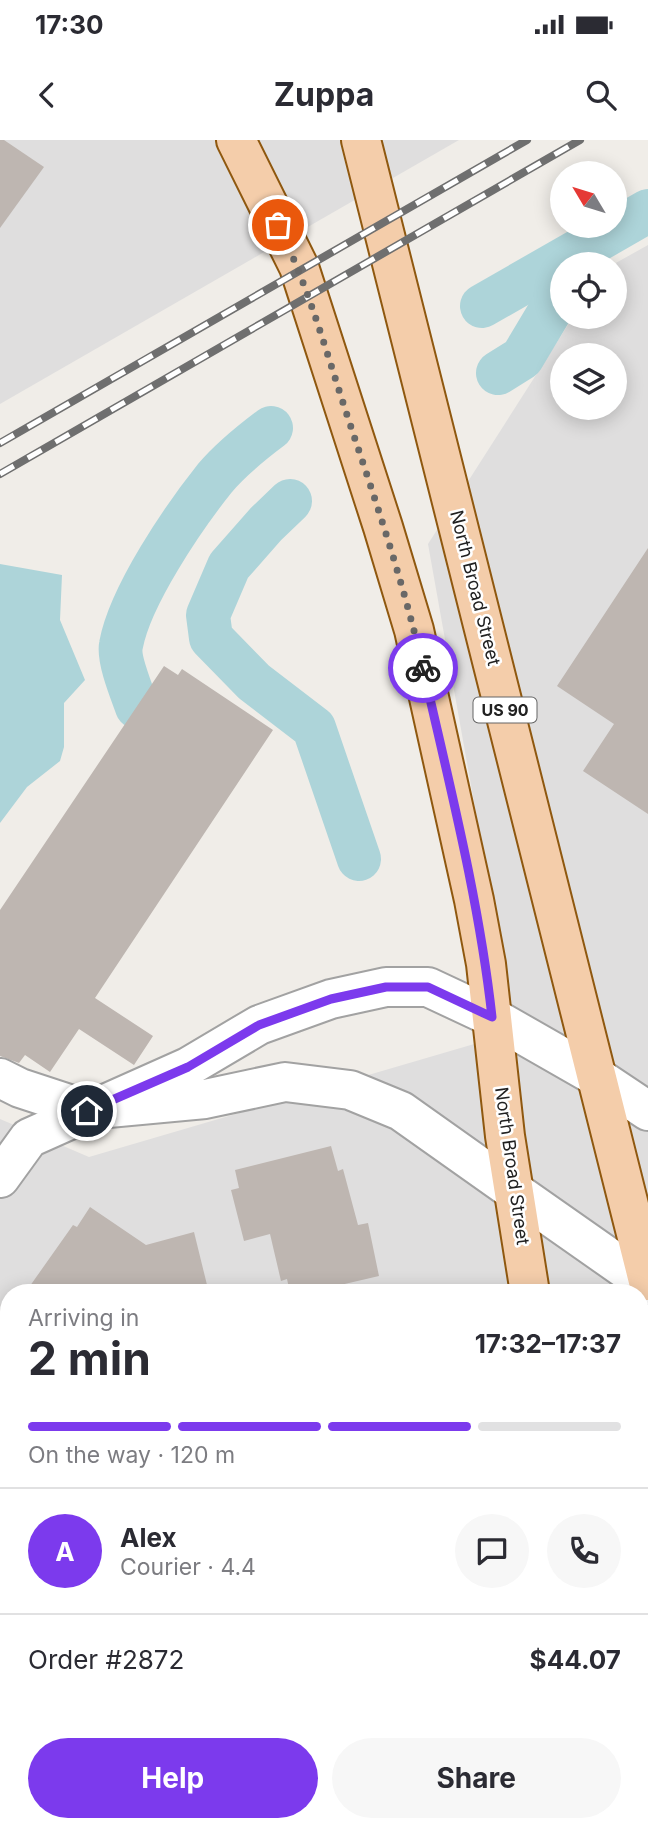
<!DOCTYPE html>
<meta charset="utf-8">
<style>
body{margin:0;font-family:Inter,sans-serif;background:#f7f7f7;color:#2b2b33;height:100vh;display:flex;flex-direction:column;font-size:26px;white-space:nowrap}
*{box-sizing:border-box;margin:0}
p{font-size:23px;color:#7c7c81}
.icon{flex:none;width:38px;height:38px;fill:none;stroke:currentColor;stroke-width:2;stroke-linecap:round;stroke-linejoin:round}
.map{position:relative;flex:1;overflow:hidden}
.details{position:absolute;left:0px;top:1144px;width:649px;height:548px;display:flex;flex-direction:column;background:#fff;border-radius:28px 28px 0 0;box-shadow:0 4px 18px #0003}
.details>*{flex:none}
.needle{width:46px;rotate:308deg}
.controls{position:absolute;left:550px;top:21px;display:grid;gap:14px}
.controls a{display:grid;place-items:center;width:77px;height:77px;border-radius:50%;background:#fff;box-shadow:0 4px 18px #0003;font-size:35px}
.pin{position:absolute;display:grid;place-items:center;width:60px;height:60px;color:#fff;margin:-30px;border:4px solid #fff;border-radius:50%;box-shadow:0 2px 7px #0007}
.courier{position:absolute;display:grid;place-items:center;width:70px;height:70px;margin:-35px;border:5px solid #7c3aed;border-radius:50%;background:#fff;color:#222;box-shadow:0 2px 9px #0007}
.overview em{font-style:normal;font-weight:700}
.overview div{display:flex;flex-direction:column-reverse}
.overview{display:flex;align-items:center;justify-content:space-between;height:119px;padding:0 28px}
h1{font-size:46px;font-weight:700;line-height:52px}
.bar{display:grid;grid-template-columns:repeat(4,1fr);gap:10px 7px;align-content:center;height:84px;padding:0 28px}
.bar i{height:9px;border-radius:5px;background:#e1e1e2}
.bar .active{background:#7c3aed}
.bar p{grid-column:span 4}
.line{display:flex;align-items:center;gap:18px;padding:0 28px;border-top:2px solid #e1e1e2}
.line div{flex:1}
.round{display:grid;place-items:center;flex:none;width:74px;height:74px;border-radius:37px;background:#f7f7f7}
.button{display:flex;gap:14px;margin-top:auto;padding:14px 28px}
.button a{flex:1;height:80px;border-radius:42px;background:#7c3aed;color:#fff;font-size:28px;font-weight:700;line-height:80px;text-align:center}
.button a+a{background:#f7f7f7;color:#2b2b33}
.status{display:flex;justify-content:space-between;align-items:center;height:49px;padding:0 35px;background:#fff;direction:ltr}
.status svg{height:19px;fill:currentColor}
header{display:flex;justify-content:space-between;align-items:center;height:91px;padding:0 28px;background:#fff;font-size:32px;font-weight:700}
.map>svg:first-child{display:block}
.residential{fill:#dfdede;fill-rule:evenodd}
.water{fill:#add4d9}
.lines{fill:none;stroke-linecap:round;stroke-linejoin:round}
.canal{stroke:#add4d9;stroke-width:44}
.building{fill:#beb6b1}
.minor-casing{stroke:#a2a2a2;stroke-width:42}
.tertiary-casing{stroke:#a2a2a2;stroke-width:42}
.primary-casing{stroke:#8f580f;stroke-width:42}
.path{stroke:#ed7d7d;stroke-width:4.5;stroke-dasharray:3.5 3.5;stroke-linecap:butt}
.minor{stroke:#fff;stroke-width:38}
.tertiary{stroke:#fff;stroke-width:38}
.primary{stroke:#f4cdaa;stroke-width:38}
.rail-casing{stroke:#6f6f6f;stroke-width:8}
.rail{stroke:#fff;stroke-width:5;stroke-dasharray:16;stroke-linecap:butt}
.done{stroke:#696867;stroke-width:7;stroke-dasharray:0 12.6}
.route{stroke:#7c3aed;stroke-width:9}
.labels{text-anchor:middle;stroke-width:5;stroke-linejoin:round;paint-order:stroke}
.shield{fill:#fff;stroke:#646464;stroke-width:2}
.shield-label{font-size:16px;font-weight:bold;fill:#212121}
.street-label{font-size:18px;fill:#212121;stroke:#fff}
</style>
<div class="status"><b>17:30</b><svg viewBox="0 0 49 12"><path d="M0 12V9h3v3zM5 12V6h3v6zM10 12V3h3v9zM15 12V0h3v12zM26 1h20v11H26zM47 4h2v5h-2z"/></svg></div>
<header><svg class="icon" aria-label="back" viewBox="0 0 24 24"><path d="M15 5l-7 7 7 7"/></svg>Zuppa<svg class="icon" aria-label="search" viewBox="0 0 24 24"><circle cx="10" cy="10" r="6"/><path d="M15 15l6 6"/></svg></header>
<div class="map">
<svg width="648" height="1692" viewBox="0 0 648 1692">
<rect width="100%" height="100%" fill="#f0ede8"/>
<!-- residential -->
<g class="residential">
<polygon points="0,0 459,0 0,264"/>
<path d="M 648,105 L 648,1692 L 0,1692 L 0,979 L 89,1017 L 515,892 L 428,404 L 573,177 L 614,177 L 614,124 ZM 562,215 L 614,215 L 614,268 L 562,268 ZM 9,1153 L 640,1153 L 640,1684 L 9,1684 Z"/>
</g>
<!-- water -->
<polygon class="water" points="0,424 62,435 60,480 85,540 64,563 64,607 60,621 27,647 0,683"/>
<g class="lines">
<!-- canal -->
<g class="canal">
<polyline points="482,166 648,71"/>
<polyline points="498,233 522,218 562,151"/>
<polyline points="290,361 266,384 229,426 208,475 211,498 254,542 314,588 359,719"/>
<path d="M 137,567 C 132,553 118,519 121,505 C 130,456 183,378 215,338 C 231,319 251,303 271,288"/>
</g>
</g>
<!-- building -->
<g class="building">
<polygon points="0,0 4,0 44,27 0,88"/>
<polygon points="648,408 648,674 583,631 614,584 557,546"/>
<polygon points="164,526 178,535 182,529 273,590 95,858 153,896 134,925 79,889 50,932 25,915 19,923 0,916 0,770"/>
<polygon points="331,1006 338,1031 343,1029 358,1085 368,1083 379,1136 306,1153 290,1153 287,1139 281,1141 270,1094 244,1101 231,1050 239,1048 235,1030"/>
<polygon points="90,1067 146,1105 194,1092 209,1153 25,1153 73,1085 77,1087"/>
</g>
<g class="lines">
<!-- minor casing -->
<g class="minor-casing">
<g id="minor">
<polyline points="0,938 20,948 87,970 205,959 285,942 350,950 401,971 514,1051"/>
<polyline points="0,1038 29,998 188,927 259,885 331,859 386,847 428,847 492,877"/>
<polyline points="640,1459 648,1457"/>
<polyline points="0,1581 9,1587"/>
<polyline points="152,1684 165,1692"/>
<polyline points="415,1692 421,1684"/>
</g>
</g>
<!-- tertiary casing -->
<g class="tertiary-casing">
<g id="tertiary">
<polyline points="492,877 597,937 648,971"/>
<polyline points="514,1051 648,1145"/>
</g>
</g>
<!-- primary casing -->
<g class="primary-casing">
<g id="primary">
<polyline points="236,0 299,127 383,387 414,490 474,760 486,824 505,996 530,1153"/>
<polyline points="361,0 648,1141"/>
<polyline points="640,1635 648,1664"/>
</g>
</g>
<!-- path -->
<g class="path">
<polyline points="640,1412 648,1410"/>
<polyline points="640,1505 648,1503"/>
</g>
<!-- minor -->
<use href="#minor" class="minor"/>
<!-- tertiary -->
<use href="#tertiary" class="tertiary"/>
<!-- primary -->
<use href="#primary" class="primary"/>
<!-- rail casing -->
<g class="rail-casing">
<g id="rail">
<polyline points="0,303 527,0"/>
<polyline points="0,334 580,0"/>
</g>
</g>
<!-- rail -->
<use href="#rail" class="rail"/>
</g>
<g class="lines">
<!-- done -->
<path class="done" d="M 278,85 C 309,147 327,215 349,281 C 376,362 404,444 423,528"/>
<!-- route -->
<path class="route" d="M 87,971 L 188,927 L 259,885 L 331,859 L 386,847 L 428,847 L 492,877 C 479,759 449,643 423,528"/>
</g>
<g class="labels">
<!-- shield labels -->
<rect class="shield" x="473.5" y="557.5" width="63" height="25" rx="5"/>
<g class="shield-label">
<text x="505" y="576">US 90</text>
</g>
<!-- street labels -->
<g class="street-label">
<text transform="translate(475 448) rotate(76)" y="6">North Broad Street</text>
<text transform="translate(512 1026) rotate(82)" y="6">North Broad Street</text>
</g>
</g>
</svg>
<div class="controls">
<a><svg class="needle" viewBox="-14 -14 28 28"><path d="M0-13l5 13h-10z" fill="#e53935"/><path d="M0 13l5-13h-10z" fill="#7c7c81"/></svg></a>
<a><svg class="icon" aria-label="locate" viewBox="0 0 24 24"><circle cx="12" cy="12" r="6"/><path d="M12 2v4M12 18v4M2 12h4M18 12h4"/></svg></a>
<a><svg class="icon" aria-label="layers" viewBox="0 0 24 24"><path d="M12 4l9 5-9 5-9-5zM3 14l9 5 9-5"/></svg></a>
</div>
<div class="pin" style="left:278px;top:85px;background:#ea580c"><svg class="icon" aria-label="bag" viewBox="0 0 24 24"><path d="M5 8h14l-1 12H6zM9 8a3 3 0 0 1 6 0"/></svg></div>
<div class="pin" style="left:87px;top:971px;background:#1f2937"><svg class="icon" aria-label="home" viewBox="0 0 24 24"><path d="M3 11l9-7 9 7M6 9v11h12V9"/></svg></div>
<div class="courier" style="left:423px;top:528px"><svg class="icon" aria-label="bike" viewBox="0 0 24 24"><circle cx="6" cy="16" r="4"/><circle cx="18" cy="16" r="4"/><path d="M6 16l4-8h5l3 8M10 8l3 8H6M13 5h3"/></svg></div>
<section class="details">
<div class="overview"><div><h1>2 min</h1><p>Arriving in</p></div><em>17:32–17:37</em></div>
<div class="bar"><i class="active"></i><i class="active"></i><i class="active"></i><i></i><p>On the way · 120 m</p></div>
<div class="line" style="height:126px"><b class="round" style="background:#7c3aed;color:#fff">A</b><div><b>Alex</b><p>Courier · 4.4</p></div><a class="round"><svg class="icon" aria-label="chat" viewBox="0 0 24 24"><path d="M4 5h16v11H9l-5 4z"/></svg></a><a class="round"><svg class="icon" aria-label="phone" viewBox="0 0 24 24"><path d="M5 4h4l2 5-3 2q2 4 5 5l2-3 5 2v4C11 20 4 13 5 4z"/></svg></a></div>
<div class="line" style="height:91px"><div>Order #2872</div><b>$44.07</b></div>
<div class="button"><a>Help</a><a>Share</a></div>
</section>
</div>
